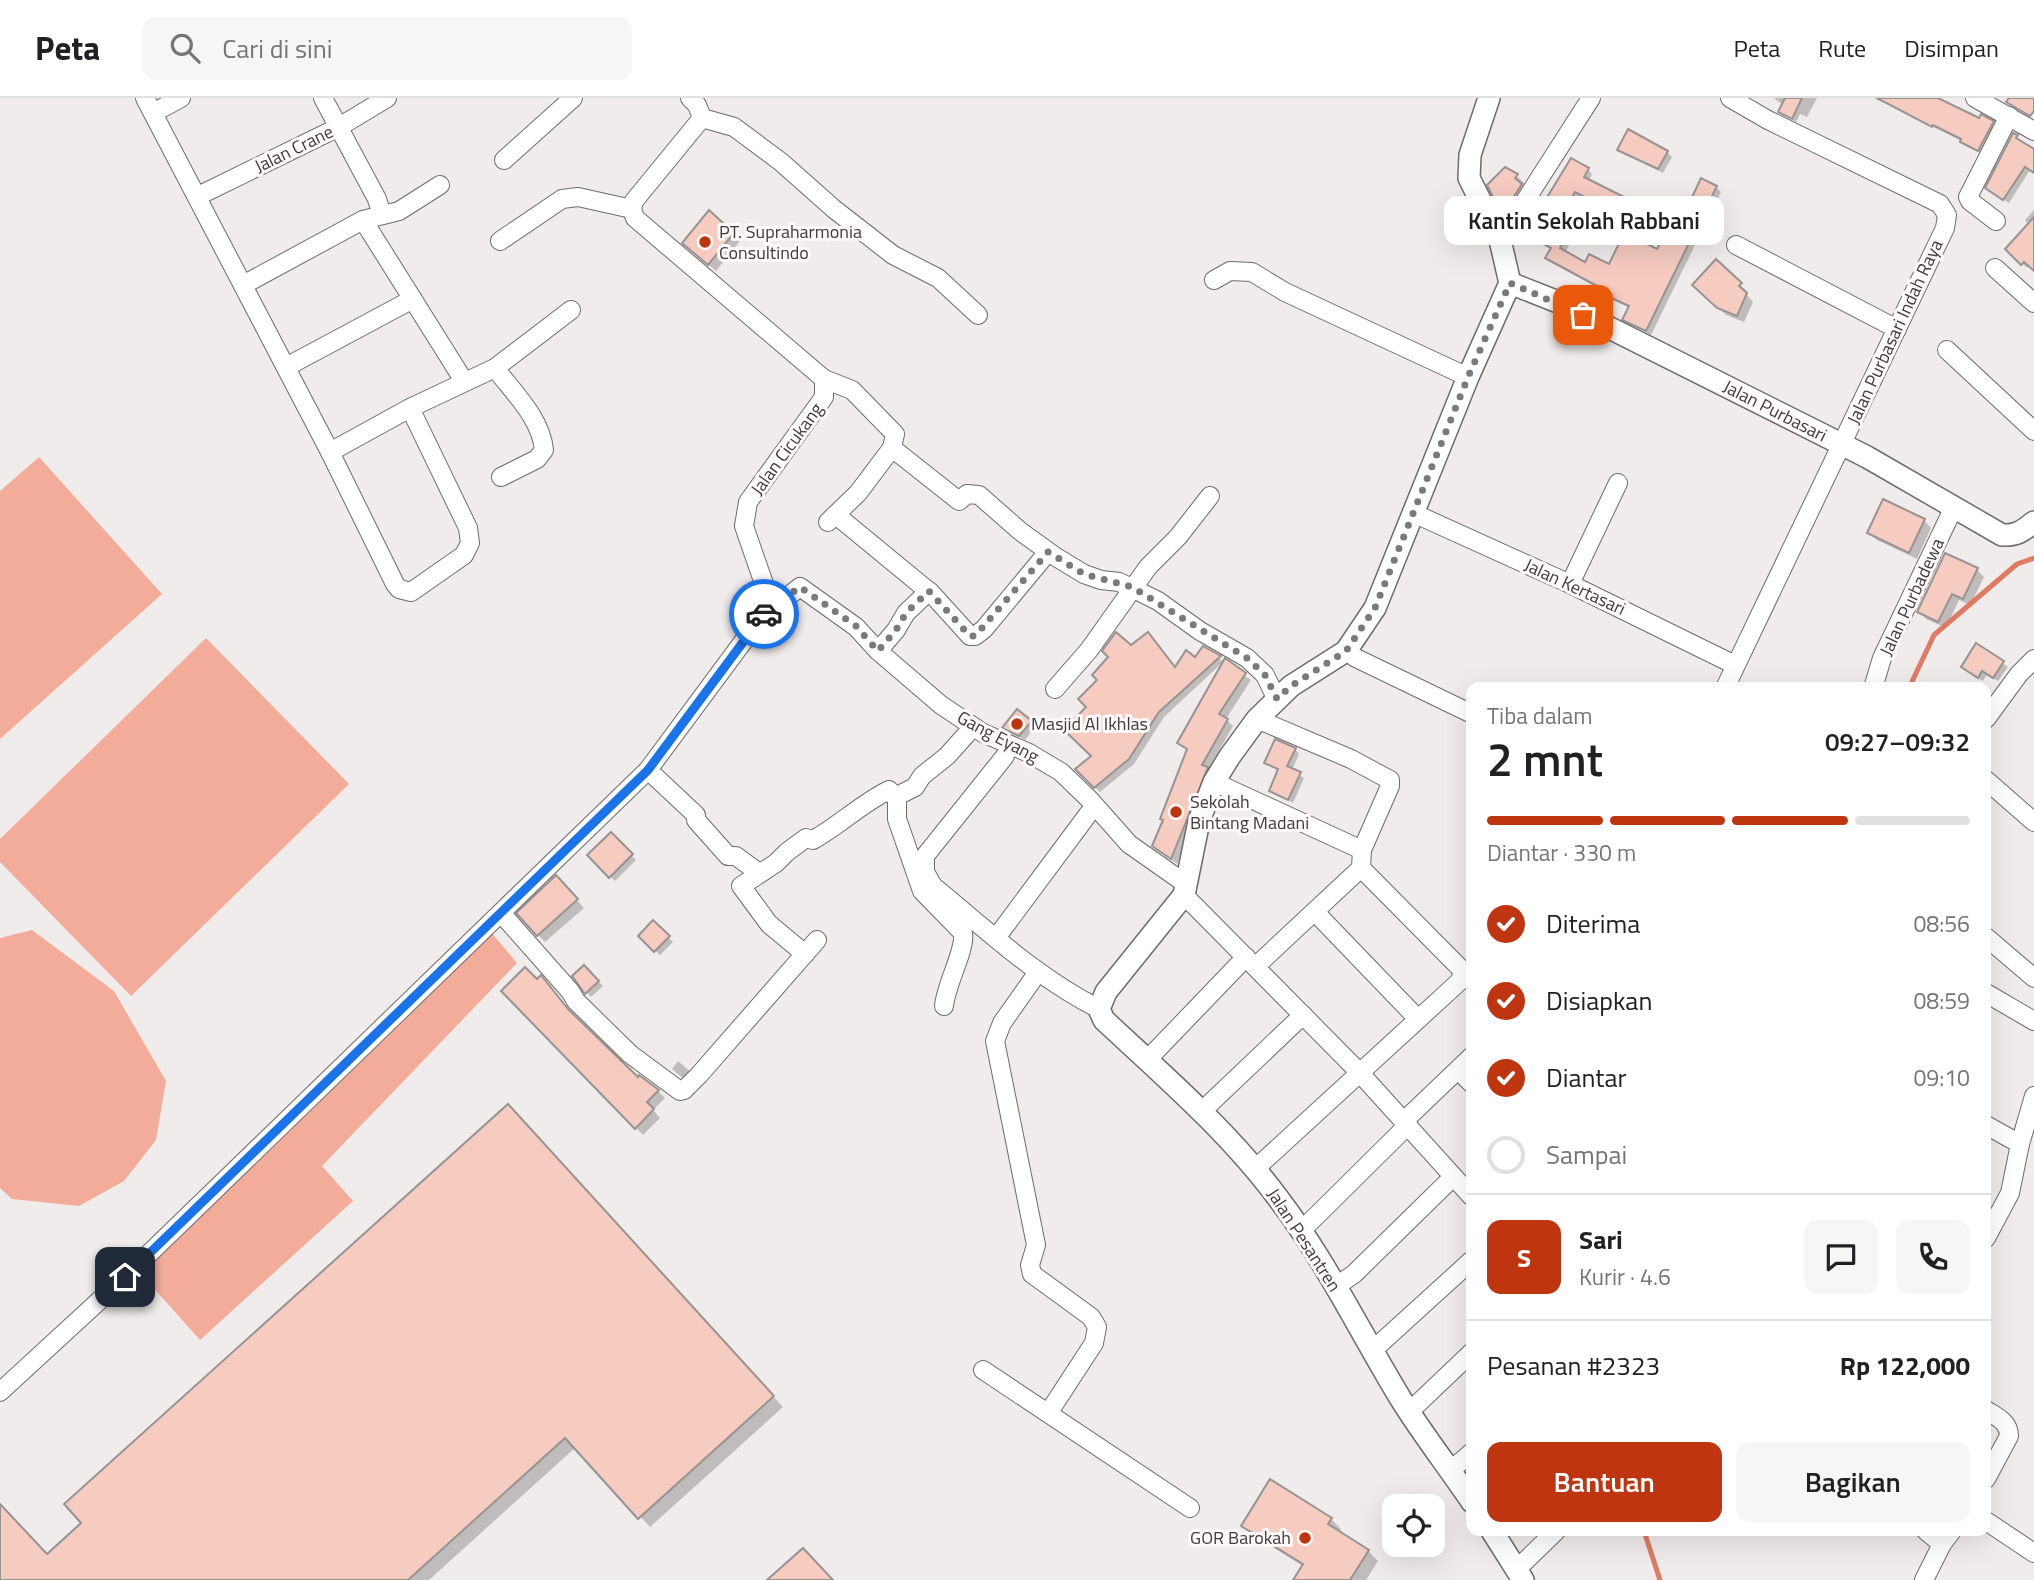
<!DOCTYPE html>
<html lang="id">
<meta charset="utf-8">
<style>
body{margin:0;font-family:"Titillium Web",sans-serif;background:#f6f6f6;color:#202124;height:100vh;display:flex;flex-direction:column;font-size:26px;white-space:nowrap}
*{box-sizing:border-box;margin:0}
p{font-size:23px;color:#757577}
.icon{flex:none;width:38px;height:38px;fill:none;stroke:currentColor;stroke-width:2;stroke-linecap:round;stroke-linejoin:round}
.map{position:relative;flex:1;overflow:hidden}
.panel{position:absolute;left:1466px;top:584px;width:525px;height:854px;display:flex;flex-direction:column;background:#fff;border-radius:14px;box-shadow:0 7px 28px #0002}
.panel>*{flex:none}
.fabs{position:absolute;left:1382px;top:1396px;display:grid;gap:14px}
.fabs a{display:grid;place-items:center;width:63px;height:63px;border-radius:14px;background:#fff;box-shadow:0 7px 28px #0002;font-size:35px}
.pin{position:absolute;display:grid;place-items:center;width:60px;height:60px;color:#fff;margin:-30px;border-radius:14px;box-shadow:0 4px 10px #0006}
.courier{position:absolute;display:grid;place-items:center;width:70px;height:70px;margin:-35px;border:5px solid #1a73e8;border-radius:50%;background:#fff;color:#222;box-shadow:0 2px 9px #0007}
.bubble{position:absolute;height:49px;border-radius:14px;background:#fff;box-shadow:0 7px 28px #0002;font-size:23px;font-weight:600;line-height:49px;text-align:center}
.head em{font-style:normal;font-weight:600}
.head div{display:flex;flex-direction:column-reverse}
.head{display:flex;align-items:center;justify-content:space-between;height:119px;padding:0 21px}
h1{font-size:46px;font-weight:600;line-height:52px}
.bar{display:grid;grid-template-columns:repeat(4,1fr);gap:10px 7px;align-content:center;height:84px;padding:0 21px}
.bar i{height:9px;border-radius:5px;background:#e0e0e0}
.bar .active{background:#bf3510}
.bar p{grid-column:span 4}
.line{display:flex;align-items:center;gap:18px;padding:0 21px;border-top:2px solid #e0e0e0}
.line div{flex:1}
.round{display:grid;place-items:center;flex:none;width:74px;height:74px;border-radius:14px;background:#f6f6f6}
ol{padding:0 21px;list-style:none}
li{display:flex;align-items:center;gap:21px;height:77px}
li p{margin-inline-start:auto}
li .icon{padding:7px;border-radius:50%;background:#bf3510;color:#fff;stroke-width:4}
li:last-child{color:#757577}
li i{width:38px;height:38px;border:4px solid #e0e0e0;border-radius:50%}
.button{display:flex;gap:14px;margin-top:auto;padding:14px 21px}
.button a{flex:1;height:80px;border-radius:14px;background:#bf3510;color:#fff;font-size:28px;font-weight:600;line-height:80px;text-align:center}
.button a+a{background:#f6f6f6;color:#202124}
header{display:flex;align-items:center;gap:42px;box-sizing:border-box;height:98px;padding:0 35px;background:#fff;border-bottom:2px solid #e0e0e0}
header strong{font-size:33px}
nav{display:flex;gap:38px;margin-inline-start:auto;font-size:24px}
.search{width:490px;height:63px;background:#f6f6f6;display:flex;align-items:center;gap:18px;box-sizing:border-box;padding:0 24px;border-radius:14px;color:#757577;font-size:26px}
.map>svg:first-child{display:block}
.green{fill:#f4ac9a}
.shadow{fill:#0003}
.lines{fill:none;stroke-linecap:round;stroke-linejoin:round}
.stream{stroke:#df7b63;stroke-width:5}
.building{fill:#f6cbc0;stroke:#979392;stroke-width:2}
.minor-casing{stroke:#6f6b6b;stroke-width:20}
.tertiary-casing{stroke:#6f6b6b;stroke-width:24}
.minor{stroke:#fff;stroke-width:18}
.tertiary{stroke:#fff;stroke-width:21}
.done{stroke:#7c7979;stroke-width:7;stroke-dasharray:0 12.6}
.route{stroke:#1a73e8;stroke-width:9}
.poi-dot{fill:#bf3510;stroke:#fdf9f8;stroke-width:2.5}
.labels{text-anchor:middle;stroke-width:6;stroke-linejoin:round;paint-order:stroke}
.street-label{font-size:18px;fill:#3d3b3b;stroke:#fdf9f8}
.poi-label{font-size:18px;fill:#3d3b3b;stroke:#fdf9f8;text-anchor:start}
</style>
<header>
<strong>Peta</strong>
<div class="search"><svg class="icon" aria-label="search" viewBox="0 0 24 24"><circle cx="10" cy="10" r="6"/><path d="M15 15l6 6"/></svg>Cari di sini</div>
<nav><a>Peta</a><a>Rute</a><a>Disimpan</a></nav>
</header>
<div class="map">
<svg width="2034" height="1482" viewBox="0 0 2034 1482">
<rect width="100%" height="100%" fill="#f0eceb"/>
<!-- green -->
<g class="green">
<polygon points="39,359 162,496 0,641 0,393"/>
<polygon points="206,540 349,686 131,898 0,764 0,741"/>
<polygon points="485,827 517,865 322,1068 353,1103 200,1242 141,1176"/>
<polygon points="32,832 114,893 166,983 156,1042 124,1083 79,1108 12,1101 0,1090 0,840"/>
</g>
<!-- shadow -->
<g class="shadow">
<polygon points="1774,0 1817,0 1807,19 1800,16 1796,24 1780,14 1783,7"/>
<polygon points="1874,0 1932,0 1973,19 1992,25 1996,29 1983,56 1966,48 1962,43"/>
<polygon points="2017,38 2020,45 2034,53 2034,75 2030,72 2009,105 1987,90"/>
<polygon points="1619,52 1667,54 1672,59 1663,75 1624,56"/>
<polygon points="1588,71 1592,76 1589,83 1629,104 1634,109 1627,122 1581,98 1558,139 1569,147 1565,155 1586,167 1610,168 1671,148 1716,89 1721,94 1651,237 1624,221 1630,210 1604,198 1599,193 1600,191 1552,165 1547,160 1552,151 1522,132 1544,108"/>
<polygon points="1505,72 1517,78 1527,88 1511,122 1501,112"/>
<polygon points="2034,112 2034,171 2029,167 2027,170 2007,151 2029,127 2025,122"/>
<polygon points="733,136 740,143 716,173 691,152"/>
<polygon points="1716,164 1748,194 1746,196 1753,204 1744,224 1726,217 1701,194"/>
<polygon points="1924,422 1931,430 1917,461 1877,442 1869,434"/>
<polygon points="1977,472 1984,479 1970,507 1959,502 1946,530 1926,521 1919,513"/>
<polygon points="1977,547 2008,569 1998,583 1987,576 1983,583 1967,573"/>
<polygon points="1131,549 1176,571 1196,561 1203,550 1251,582 1226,621 1233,628 1208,672 1213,677 1177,766 1154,748 1188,653 1179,645 1223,564 1164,619 1134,666 1100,694 1077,672 1093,659 1089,609"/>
<polygon points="1018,614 1035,629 1025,642 1005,629"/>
<polygon points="1295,651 1299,656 1292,672 1304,680 1293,705 1271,692 1279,673 1266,664"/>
<polygon points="611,736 636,762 615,783 589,757"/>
<polygon points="563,787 584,810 545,844 538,837"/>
<polygon points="653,825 673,844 660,857 640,838"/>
<polygon points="584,869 603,888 591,899 574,878"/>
<polygon points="503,893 658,993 665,1000 653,1012 660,1020 643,1037"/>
<polygon points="678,963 693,976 686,983 672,971"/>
<polygon points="518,1019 783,1309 650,1429 576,1349 429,1482 0,1482 0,1408 47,1458"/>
<polygon points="1331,1421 1341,1431 1339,1435 1368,1453 1378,1463 1366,1482 1295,1482 1304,1469 1254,1437 1244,1427"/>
</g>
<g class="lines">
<!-- stream -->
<g class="stream">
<polyline points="1909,590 1934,537 2017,466 2034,460"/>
<polyline points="1644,1433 1660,1482"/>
</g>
</g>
<!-- building -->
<g class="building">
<polygon points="1785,0 1802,0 1792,21 1778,14"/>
<polygon points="1877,0 1938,0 1973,17 1979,20 1981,16 1994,23 1978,53 1960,44 1961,41 1933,27 1932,29"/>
<polygon points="2009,0 2034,0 2034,13 2030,18 2006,4"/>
<polygon points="1628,31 1668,53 1658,71 1617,52"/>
<polygon points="2013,35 2018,37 2016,40 2034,51 2034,75 2025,69 2003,102 1985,90"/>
<polygon points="1571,60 1589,70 1584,79 1630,102 1622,118 1575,94 1553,134 1565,141 1560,150 1585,164 1589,156 1609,166 1624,135 1657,151 1662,142 1670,146 1701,80 1717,88 1646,233 1622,222 1629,208 1597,193 1599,189 1545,160 1551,150 1519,133 1527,121 1530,123 1540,103 1543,106"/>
<polygon points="1505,69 1518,76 1515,80 1522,86 1509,106 1500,113 1487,87"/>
<polygon points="709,112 734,135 708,167 682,145"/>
<polygon points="2034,119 2034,173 2024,164 2021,167 2005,151"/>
<polygon points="1716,161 1742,185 1739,188 1747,195 1737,218 1717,210 1692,187"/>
<polygon points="1883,401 1925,421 1909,455 1867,435"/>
<polygon points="1945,455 1978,470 1963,501 1952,496 1938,524 1917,514"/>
<polygon points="1116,534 1131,547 1148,534 1175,569 1186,552 1195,559 1203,548 1221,558 1159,614 1129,661 1094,690 1075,671 1091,658 1064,632 1086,609 1078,601 1097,582 1092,577 1108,559 1102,553"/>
<polygon points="1976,545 2004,563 1993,580 1982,573 1978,580 1961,569"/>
<polygon points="1225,560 1246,575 1219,616 1228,621 1202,667 1208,669 1171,761 1152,748 1163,722 1160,721 1187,651 1177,645"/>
<polygon points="1017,611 1032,623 1019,638 1002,630"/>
<polygon points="1275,641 1296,650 1287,668 1301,674 1288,702 1269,693 1278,671 1264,665"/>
<polygon points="611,734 633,756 609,780 587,757"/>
<polygon points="556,777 578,801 537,838 516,815"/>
<polygon points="653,822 670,838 654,854 638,838"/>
<polygon points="584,867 599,883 585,896 572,878"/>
<polygon points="525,869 537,881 541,877 568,911 638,979 639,977 659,992 647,1004 654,1011 635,1031 501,893"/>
<polygon points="508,1006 774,1298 638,1421 565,1340 408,1482 0,1482 0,1406 47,1456 81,1425 64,1406"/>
<polygon points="1270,1381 1332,1420 1328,1426 1369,1452 1350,1482 1293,1482 1303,1466 1241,1428"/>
<polygon points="803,1450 833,1482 767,1482"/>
</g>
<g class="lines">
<!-- minor casing -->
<g class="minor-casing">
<g id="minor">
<polyline points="145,0 330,354 395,486 399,491 411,494 464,457 470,445 468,430 410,310"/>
<polyline points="323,0 377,101 382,117"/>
<polyline points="1975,0 2034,33"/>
<polyline points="153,15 181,0"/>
<polyline points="702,20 734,29 781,64 834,111 893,157 938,180 978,217"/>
<polyline points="504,62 573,0"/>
<polyline points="440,87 399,113 363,122 464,283"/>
<polyline points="198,98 339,29 387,0"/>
<polyline points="1996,123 1970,103 1968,99 2009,18"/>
<polyline points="1500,142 1591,0"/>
<polyline points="500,143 562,101 578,99 632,111"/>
<polyline points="1736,147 1897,231"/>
<polyline points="1995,170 2034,205"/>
<polyline points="1214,182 1230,173 1252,174 1285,194 1468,279"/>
<polyline points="243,187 363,122"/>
<polyline points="1947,252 2034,333"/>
<polyline points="286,269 413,201"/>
<path d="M 495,270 C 513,294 541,320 544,352 L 537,361 L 501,379"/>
<polyline points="824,281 852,292 895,336 892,350 959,403 967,396 979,397 1020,433 1056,459 1084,476 1101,482 1119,484 1132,490 1158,503 1200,533 1247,560 1265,577 1277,602"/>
<polyline points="330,354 410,310 495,270 571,212"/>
<polyline points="1413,415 1570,486 1735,567"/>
<polyline points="836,417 932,496 970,538 975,538 984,531 1048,454"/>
<polyline points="828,424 858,395 892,350"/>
<polyline points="1570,486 1618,385"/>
<polyline points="771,506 782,503 800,489 856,529 878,553 941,607 983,635 1029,655 1061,674 1090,702 1129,746 1186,786"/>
<polyline points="878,553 896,532 906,515 929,493"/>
<polyline points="1346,553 1356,560 1472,616"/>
<polyline points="1725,590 1945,130 1947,117 1940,106 1768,22 1730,0"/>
<polyline points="1873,590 1882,560 1954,409"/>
<polyline points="1055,591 1089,552 1148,469 1178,439 1210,398"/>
<polyline points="1986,621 2019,576 2034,561"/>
<path d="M 1005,658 L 925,758 L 925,774 L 933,788 C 987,832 1037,880 1099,911"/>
<polyline points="648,672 696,717 696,722 728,758 736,758 759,775"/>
<polyline points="1986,682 2034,724"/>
<polyline points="1214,684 1362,752"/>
<path d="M 897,698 L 897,721 L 922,793 L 963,835 C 966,851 946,886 944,908"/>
<polyline points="1184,797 1359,974 1472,1099"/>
<polyline points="1315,814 1418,921"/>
<polyline points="501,815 570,893 576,903 630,956 680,993 684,992 699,977 817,842"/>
<polyline points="1986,839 2034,880"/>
<polyline points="996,840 1089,715"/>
<path d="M 805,856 L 769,826 L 741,788 L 776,765 L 787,754 L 806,740 L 813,742 C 840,727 862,705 889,692 L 892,696 L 897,698 L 915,689 L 922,678 L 947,658 L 973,629"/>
<polyline points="1256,868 1361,770 1362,752 1390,688 1390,682 1351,661 1257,621"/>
<polyline points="1038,874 1002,925 995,943 1036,1147 1030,1167 1032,1176 1091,1219 1097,1229 1094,1245 1049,1314"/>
<polyline points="1986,895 2034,923"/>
<polyline points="1147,962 1246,859"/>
<polyline points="1458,972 1472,986"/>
<polyline points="1201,1014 1303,917"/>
<polyline points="1404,1023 1472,958"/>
<polyline points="1986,1027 2020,1046"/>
<polyline points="1255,1071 1461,882 1462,872 1361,770"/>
<polyline points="1302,1132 1408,1027"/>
<polyline points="1986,1140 2010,1095 2020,1046 2034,998"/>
<polyline points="1335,1189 1354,1176 1453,1079"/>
<polyline points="1373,1252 1472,1162"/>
<polyline points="983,1272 1190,1410"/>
<polyline points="0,1294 125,1179 648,672 771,506 744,428 748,404 824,299 824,281 635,120 632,111 634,103 702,20 697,7 690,0"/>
<path d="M 1986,1312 C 1997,1319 2009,1324 2009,1338 L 1986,1381"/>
<polyline points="1409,1314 1472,1254"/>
<polyline points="1450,1373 1472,1354"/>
<polyline points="1986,1423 2034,1455"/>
<polyline points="1926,1433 1942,1446"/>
<polyline points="1517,1471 1556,1433"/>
<polyline points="1924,1482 1942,1446 1952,1433"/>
</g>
</g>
<!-- tertiary casing -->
<g class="tertiary-casing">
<g id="tertiary">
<path d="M 1510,185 L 1558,204 L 1867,359 L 2002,437 C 2016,438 2023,433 2034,424"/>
<path d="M 1472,1404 C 1449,1370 1424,1338 1402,1303 C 1361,1236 1326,1163 1278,1100 C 1229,1034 1164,978 1104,922 L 1099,911 L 1106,894 L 1184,797 L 1199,723 L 1214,684 L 1230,658 L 1257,621 L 1291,588 L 1346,553 L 1375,510 L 1468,279 L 1510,185 L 1500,142 L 1469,80 L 1470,57 L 1489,0"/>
<polyline points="1492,1433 1523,1482"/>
</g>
</g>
<!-- minor -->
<use href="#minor" class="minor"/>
<!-- tertiary -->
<use href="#tertiary" class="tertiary"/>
</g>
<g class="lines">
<!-- done -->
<path class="done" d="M 764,516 C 773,504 788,498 800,489 L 856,528 L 878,553 L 896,532 L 906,515 L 929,493 L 970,538 L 975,538 L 1048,454 L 1084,476 L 1132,489 L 1247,560 L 1265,577 L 1277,601 L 1291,588 L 1346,553 L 1375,510 L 1468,279 L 1510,185 L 1583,217"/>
<!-- route -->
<polyline class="route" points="125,1179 648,672 764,516"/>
</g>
<!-- markers -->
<g class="poi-dot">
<circle cx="705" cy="144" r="7"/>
<circle cx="1017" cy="626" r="7"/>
<circle cx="1176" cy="714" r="7"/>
<circle cx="1305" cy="1440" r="7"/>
</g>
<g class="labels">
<!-- street labels -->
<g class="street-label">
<text transform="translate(294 51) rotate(-26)" y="6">Jalan Crane</text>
<text transform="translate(1895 234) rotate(-65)" y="6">Jalan Purbasari Indah Raya</text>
<text transform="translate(1775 313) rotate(27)" y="6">Jalan Purbasari</text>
<text transform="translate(787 351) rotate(-54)" y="6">Jalan Cicukang</text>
<text transform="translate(1575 489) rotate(25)" y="6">Jalan Kertasari</text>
<text transform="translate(1912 499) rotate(-65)" y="6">Jalan Purbadewa</text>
<text transform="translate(998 639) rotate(28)" y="6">Gang Eyang</text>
<text transform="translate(1304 1142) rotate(57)" y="6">Jalan Pesantren</text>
</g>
<!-- poi labels -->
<g class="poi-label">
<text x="719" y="140">PT. Supraharmonia<tspan x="719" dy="21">Consultindo</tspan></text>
<text x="1031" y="632">Masjid Al Ikhlas</text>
<text x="1190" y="710">Sekolah<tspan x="1190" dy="21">Bintang Madani</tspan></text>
<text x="1291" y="1446" text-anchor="end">GOR Barokah</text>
</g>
</g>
</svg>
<div class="fabs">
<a><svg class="icon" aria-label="locate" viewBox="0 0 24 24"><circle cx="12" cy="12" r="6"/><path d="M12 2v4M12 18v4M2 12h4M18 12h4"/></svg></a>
</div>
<div class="pin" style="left:1583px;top:217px;background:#ea580c"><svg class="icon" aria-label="bag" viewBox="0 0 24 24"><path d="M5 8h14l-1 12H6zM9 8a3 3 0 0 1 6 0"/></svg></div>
<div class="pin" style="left:125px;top:1179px;background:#1f2937"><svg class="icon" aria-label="home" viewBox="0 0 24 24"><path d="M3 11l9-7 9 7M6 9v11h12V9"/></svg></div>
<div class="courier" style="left:764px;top:516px"><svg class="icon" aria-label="car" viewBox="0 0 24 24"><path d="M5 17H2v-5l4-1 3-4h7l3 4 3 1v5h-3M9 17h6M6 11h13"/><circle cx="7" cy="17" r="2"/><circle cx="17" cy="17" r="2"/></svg></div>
<div class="bubble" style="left:1444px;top:98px;width:280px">Kantin Sekolah Rabbani</div>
<section class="panel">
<div class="head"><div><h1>2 mnt</h1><p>Tiba dalam</p></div><em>09:27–09:32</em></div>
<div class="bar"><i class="active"></i><i class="active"></i><i class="active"></i><i></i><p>Diantar · 330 m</p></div>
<ol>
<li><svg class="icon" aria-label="check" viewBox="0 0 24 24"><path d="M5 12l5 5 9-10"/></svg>Diterima<p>08:56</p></li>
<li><svg class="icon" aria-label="check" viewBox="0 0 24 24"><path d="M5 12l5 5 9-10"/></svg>Disiapkan<p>08:59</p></li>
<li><svg class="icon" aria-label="check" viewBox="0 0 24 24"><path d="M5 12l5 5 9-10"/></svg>Diantar<p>09:10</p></li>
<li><i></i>Sampai</li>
</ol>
<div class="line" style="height:126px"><b class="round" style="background:#bf3510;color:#fff">S</b><div><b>Sari</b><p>Kurir · 4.6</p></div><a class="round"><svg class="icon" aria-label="chat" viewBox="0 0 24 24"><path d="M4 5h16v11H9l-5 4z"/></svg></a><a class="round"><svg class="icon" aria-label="phone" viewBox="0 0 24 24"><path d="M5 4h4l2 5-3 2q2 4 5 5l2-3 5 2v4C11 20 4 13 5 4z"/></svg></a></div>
<div class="line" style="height:91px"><div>Pesanan #2323</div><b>Rp 122,000</b></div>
<div class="button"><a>Bantuan</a><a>Bagikan</a></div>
</section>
</div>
